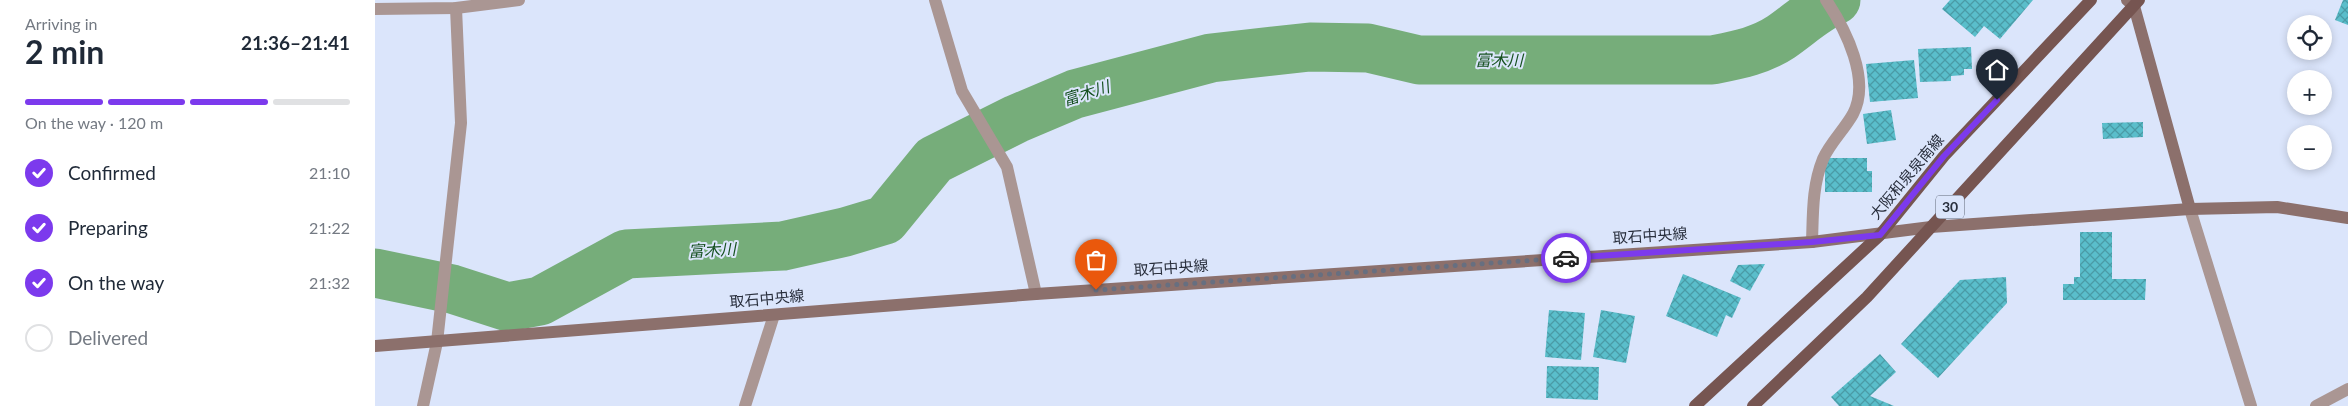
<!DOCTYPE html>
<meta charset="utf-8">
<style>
body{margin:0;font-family:Lato,"Noto Sans JP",sans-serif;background:#f6f6f7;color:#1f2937;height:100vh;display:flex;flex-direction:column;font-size:19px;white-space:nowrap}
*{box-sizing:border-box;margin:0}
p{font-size:16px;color:#747a83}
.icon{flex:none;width:28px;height:28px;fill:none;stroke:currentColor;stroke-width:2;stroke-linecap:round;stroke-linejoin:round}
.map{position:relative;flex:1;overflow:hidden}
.side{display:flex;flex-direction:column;background:#fff;width:375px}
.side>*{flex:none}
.tools{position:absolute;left:1912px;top:15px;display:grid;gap:10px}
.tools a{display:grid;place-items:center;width:45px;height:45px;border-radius:50%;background:#fff;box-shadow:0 2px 8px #0003;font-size:25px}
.pin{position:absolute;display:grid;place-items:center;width:42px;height:42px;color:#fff;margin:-51px -21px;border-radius:50% 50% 50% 0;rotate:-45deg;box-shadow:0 0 5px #0007}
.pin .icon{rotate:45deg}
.courier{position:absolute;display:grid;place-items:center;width:50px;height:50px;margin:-25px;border:4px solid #7c3aed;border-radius:50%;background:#fff;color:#222;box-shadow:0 1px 6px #0007}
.overview em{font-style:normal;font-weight:700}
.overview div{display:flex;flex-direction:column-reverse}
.overview{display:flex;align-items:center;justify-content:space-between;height:85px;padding:0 25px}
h1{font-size:32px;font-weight:700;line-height:38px}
.bar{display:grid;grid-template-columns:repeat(4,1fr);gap:8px 5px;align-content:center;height:60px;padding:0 25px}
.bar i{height:6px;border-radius:4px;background:#e0e1e3}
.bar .active{background:#7c3aed}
.bar p{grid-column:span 4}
ol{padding:0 25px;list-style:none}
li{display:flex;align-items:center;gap:15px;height:55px}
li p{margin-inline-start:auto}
li .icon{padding:5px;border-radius:50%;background:#7c3aed;color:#fff;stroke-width:4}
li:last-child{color:#747a83}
li i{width:28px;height:28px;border:2px solid #e0e1e3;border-radius:50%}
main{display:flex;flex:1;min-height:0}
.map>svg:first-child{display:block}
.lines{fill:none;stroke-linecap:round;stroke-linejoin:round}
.river{stroke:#76ad7a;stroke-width:49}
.building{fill:url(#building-cross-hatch)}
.lane{stroke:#aa9693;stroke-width:12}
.street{stroke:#aa9693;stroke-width:12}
.secondary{stroke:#8c706c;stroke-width:12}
.primary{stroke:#765551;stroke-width:12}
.done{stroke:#676f80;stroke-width:5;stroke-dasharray:0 9}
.route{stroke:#7c3aed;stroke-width:6}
.labels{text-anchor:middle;stroke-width:4;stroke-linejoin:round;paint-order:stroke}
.shield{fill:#dbe5fb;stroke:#5e6676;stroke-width:1}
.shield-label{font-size:14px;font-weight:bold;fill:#292f3d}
.street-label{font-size:15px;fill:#292f3d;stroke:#dbe5fb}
.water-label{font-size:16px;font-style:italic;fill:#15501f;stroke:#dbe5fb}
</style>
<main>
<section class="side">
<div class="overview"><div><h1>2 min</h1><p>Arriving in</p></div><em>21:36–21:41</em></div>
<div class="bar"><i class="active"></i><i class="active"></i><i class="active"></i><i></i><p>On the way · 120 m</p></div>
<ol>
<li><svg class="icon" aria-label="check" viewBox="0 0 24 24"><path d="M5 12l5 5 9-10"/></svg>Confirmed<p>21:10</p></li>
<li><svg class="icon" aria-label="check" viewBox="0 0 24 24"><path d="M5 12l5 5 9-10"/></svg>Preparing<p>21:22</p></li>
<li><svg class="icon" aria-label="check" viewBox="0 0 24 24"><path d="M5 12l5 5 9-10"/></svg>On the way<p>21:32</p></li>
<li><i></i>Delivered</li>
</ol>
</section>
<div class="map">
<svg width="1973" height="406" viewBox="0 0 1973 406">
<defs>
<pattern id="building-cross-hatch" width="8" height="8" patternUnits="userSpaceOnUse" patternTransform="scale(1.25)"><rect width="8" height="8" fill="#5abecb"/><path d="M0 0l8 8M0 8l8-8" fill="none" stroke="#4a9ba6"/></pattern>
</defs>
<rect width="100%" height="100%" fill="#dbe5fb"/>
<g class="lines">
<!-- river -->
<path class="river" d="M 0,273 L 77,289 L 133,307 L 165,301 L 251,254 L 408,246 L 470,232 L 510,220 L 559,160 L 641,119 L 700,94 L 836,58 L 935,47 L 993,48 L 1044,60 L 1337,60 C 1362,55 1385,51 1406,37 C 1425,24 1440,9 1461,0"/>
</g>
<!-- building -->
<g class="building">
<polygon points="1575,0 1658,0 1625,39 1609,26 1600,37 1567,9"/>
<polygon points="1968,0 1973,0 1973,25 1960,20"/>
<polygon points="1596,47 1597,69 1589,69 1589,75 1576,76 1576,81 1545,82 1543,49"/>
<polygon points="1539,60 1543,98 1495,102 1491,64"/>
<polygon points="1516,110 1521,140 1492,144 1488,114"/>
<polygon points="1768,122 1768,137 1728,139 1727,123"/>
<polygon points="1450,158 1492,158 1492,171 1497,171 1497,192 1450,192"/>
<polygon points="1705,232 1737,232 1737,279 1771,279 1770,300 1688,300 1688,284 1699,284 1699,277 1705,277"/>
<polygon points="1390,264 1375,291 1355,281 1363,265"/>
<polygon points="1308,274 1366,298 1357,318 1351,315 1342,337 1291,316"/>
<polygon points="1631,277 1632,303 1563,378 1526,344 1585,280"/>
<polygon points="1174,310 1210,313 1206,360 1170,357"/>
<polygon points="1226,310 1260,316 1251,363 1218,357"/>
<polygon points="1505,354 1521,372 1495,396 1519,406 1464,406 1456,397"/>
<polygon points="1172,366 1224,367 1223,400 1171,398"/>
</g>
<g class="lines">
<!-- lane -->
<g class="lane">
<polyline points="560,0 587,91 632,167 661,294"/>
<polyline points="0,9 81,8 144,0"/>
<path d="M 1437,242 C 1438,214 1437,186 1448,159 C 1455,143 1469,130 1478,114 C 1496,80 1471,30 1451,0"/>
<polyline points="62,342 86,123 81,8"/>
<polyline points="1941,406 1973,389"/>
</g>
<!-- street -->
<g class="street">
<polyline points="1815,209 1876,406"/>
<polyline points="48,406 62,342"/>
<polyline points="370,406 399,315"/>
</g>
<!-- secondary -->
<g class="secondary">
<polyline points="1752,0 1759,6 1815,209"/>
<polyline points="0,346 661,294 1437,242 1556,227 1815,209 1902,207 1973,218"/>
</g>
<!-- primary -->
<g class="primary">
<polyline points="1320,406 1505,235 1569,156 1716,0"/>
<polyline points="1378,406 1492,297 1764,0"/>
</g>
</g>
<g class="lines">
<!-- done -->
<polyline class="done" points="721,290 1191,258"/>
<!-- route -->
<polyline class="route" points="1191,258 1437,242 1505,235 1569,156 1622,100"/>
</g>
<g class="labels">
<!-- shield labels -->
<rect class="shield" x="1561" y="195.5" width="28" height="23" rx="4"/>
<g class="shield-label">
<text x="1575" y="212">30</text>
</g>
<!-- street labels -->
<g class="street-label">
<text transform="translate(1532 177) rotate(-50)" y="5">大阪和泉泉南線</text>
<text transform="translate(1275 236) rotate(-4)" y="5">取石中央線</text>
<text transform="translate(796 268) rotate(-4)" y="5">取石中央線</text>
<text transform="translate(392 299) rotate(-5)" y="5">取石中央線</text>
</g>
<!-- water labels -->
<g class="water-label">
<text x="1124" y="66">富木川</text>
<text transform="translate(711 93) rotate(-18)" y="6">富木川</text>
<text transform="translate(337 250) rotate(-3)" y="6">富木川</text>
</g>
</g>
</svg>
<div class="tools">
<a><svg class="icon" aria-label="locate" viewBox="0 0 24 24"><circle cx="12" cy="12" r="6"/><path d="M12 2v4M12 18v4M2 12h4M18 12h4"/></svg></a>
<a>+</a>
<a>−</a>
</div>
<div class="pin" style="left:721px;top:290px;background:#ea580c"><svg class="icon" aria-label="bag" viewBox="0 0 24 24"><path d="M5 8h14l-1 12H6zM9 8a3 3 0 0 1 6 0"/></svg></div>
<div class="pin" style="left:1622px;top:100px;background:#1f2937"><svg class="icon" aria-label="home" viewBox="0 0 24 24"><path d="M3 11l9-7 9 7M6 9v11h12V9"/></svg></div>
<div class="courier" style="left:1191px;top:258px"><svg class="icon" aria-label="car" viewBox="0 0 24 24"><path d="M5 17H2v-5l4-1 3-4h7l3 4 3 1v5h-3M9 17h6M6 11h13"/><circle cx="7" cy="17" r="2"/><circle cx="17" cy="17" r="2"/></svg></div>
</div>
</main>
